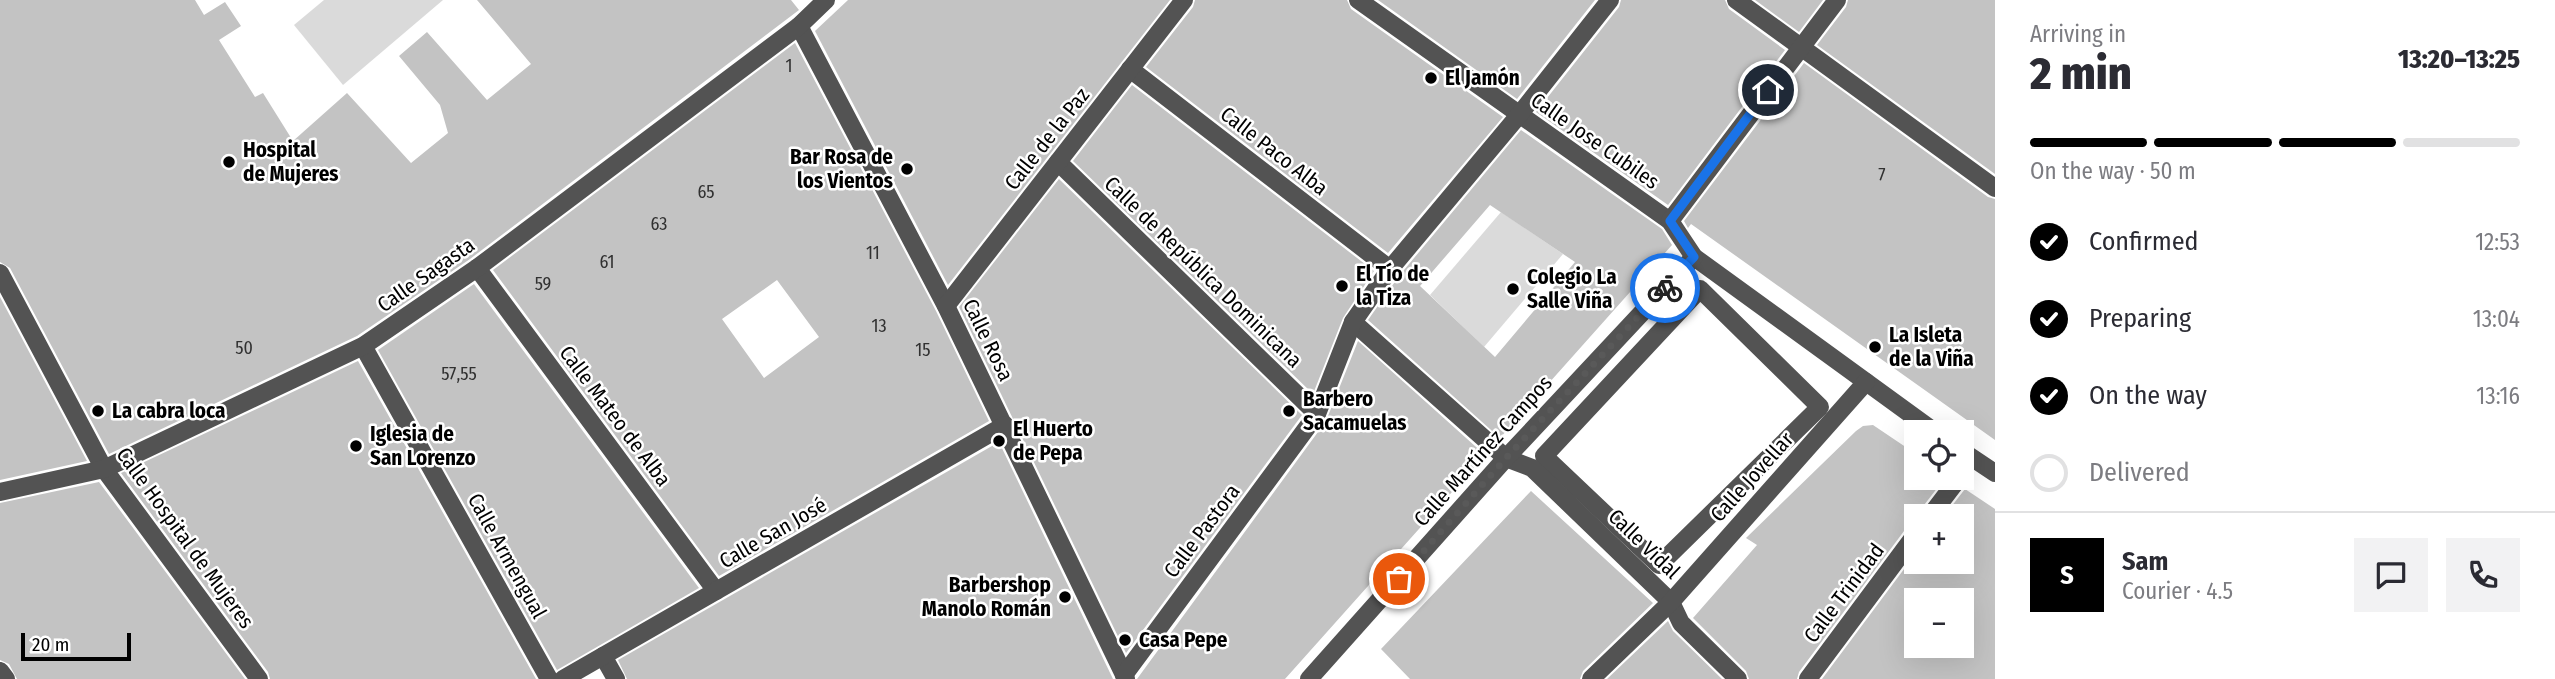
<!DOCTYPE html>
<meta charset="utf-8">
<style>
body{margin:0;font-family:"Fira Sans Condensed",sans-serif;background:#f2f2f3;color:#2b2b33;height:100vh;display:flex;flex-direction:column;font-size:26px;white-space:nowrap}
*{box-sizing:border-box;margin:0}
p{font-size:23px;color:#7c7c81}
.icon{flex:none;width:38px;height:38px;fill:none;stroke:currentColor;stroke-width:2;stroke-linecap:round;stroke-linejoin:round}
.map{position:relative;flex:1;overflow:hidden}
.drawer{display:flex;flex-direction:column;background:#fff;width:560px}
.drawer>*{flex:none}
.fabs{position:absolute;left:1904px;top:420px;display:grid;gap:14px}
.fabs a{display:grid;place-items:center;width:70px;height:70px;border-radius:0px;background:#fff;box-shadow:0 7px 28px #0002;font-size:35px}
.scale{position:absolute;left:21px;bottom:18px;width:110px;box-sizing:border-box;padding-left:7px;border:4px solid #000;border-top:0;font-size:19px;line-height:24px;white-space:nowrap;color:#000;-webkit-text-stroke:5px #fff;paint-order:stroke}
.pin{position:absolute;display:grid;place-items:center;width:60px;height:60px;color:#fff;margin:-30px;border:4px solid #fff;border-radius:50%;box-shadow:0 2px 7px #0007}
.courier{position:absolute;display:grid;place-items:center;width:70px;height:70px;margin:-35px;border:5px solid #1a73e8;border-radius:50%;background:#fff;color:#222;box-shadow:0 2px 9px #0007}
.summary em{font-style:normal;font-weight:800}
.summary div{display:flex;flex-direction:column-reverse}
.summary{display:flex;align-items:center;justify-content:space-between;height:119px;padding:0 35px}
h1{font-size:46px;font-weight:800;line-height:52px}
.bar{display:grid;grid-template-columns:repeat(4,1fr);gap:10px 7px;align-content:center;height:84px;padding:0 35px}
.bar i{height:9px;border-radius:5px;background:#e1e1e2}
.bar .on{background:#000}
.bar p{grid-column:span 4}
.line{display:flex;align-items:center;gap:18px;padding:0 35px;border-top:2px solid #e1e1e2}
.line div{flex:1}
.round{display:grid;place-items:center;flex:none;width:74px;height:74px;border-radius:0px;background:#f2f2f3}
ol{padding:0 35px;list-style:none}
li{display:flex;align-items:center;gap:21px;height:77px}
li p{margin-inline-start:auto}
li .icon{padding:7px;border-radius:50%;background:#000;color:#fff;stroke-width:4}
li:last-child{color:#7c7c81}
li i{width:38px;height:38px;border:4px solid #e1e1e2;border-radius:50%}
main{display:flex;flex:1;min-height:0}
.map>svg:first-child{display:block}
.green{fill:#dadada}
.building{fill:#c3c3c3;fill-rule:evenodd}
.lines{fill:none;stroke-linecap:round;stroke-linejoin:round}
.minor{stroke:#535353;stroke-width:18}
.done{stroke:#595959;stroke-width:7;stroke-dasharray:0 12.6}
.route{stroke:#1a73e8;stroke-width:9}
.poi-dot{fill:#000;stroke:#fff;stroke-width:2.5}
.labels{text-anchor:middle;stroke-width:5;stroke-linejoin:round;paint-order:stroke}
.number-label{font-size:18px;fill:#313131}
.poi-label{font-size:21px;font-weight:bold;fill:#000;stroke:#fff;text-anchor:start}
.street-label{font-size:21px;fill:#000;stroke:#fff}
</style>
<main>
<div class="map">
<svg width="1995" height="679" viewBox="0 0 1995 679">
<rect width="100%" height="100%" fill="#fff"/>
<!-- green -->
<g class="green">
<polygon points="324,0 443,0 343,85 294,25"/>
<polygon points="1501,212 1563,254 1484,347 1430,295"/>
</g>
<!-- building -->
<g class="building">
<polygon points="0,0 195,0 204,15 225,2 241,26 219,40 255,97 263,93 293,141 347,93 411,163 448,133 440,105 399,56 427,32 487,100 531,64 477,0 791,0 799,10 470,259 357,336 109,454 10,268 0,262"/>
<polygon points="848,0 1170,0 948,285 815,31"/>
<polygon points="1195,0 1347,0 1351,9 1503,117 1388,253 1146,67 1193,7"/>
<polygon points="1378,0 1595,0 1517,99"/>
<polygon points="1621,0 1725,0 1729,9 1785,50 1668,205 1536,112 1619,7"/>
<polygon points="1755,0 1823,0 1799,32"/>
<polygon points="1848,0 1995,0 1995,174 1817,45 1846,7"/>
<path d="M 795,43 L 936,311 L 989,421 L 719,576 L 493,270 ZM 777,280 L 819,337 L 764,378 L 722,319 Z"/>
<polygon points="1804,63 1988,197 1995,199 1995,440 1691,224 1688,228 1684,221"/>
<polygon points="1132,85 1374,271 1343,318 1313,394 1073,161"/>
<path d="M 1521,130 L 1662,229 L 1672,245 L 1500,438 L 1368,320 L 1399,276 ZM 1490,205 L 1575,262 L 1495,357 L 1420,286 Z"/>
<polygon points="1059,179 1302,415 1126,653 959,307"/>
<polygon points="474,284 699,588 557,670 378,350"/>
<polygon points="0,297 87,461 0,480"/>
<polygon points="1358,341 1485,455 1285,679 1137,679 1326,421"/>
<polygon points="358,361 536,679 270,679 268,672 121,473"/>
<polygon points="1873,425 1916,454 1916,478 1945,478 1921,509 1919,516 1916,516 1916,523 1907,527 1799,672 1797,679 1749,679 1746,671 1693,618 1757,545 1746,538 1856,431 1863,426"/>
<polygon points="999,442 1113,679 627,679 618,660"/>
<polygon points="99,482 245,679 17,679 9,664 0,660 0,503"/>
<path d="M 1965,489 L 1995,509 L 1995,679 L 1822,679 L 1916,553 L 1916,562 L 1962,562 L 1962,516 L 1944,516 ZM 1916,600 L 1962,600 L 1962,646 L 1916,646 Z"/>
<polygon points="1531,491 1653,603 1583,671 1580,679 1410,679 1381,649"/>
<polygon points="1668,621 1673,631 1722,679 1607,679"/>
</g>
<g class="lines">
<!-- minor -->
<g class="minor">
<polyline points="1358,0 1670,221 1694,257 1935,432"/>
<polyline points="1736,0 1995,188"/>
<polyline points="799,26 946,306 1126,679"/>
<polyline points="1130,69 1390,269"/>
<polyline points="1058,162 1317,414"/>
<polyline points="1670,221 1837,0"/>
<polyline points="477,268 716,591"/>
<polyline points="0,273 104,469 259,679"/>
<polygon points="1700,289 1820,407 1659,565 1544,456"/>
<polyline points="946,306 1184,0"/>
<polyline points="1353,322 1506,458 1532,468 1671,602 1681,623 1738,679"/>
<polyline points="363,346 549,679"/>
<polyline points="1962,451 1995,473"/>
<polyline points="0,492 104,469 363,346 477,268 799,26 826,0"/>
<polyline points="1930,516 1959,478"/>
<polyline points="603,656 616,679"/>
<polyline points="0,671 6,679"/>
<polyline points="1124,675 1317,414 1353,322 1390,269 1519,115 1610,0"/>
<polyline points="563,679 1005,425"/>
<polyline points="1309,679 1506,458 1694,257"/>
<polyline points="1591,679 1671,602 1866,382"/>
<polyline points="1808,679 1916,534"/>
</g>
</g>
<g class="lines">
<!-- done -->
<polyline class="done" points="1399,579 1506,458 1665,288"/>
<!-- route -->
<polyline class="route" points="1665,288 1694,257 1670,221 1768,90"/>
</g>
<!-- markers -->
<g class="poi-dot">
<circle cx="1431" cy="78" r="7"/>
<circle cx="229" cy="162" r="7"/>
<circle cx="907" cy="169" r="7"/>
<circle cx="1342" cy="286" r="7"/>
<circle cx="1513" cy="289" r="7"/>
<circle cx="1875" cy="347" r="7"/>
<circle cx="98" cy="411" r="7"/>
<circle cx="1289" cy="411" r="7"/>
<circle cx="999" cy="441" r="7"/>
<circle cx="356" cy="446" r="7"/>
<circle cx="1065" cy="597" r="7"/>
<circle cx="1125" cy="640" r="7"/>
</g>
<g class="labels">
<!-- number labels -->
<g class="number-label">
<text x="789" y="72">1</text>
<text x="1882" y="181">7</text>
<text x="706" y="198">65</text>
<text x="659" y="230">63</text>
<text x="873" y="259">11</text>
<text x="607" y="268">61</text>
<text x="543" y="290">59</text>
<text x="879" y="332">13</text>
<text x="244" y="354">50</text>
<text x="923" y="356">15</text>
<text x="459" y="380">57,55</text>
</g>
<!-- poi labels -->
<g class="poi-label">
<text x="1445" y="85">El Jamón</text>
<text x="243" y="157">Hospital<tspan x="243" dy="24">de Mujeres</tspan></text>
<text x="893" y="164" text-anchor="end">Bar Rosa de<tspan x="893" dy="24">los Vientos</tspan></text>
<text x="1356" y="281">El Tío de<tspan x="1356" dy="24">la Tiza</tspan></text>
<text x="1527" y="284">Colegio La<tspan x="1527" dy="24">Salle Viña</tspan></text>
<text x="1889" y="342">La Isleta<tspan x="1889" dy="24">de la Viña</tspan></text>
<text x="1303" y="406">Barbero<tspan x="1303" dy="24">Sacamuelas</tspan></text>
<text x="112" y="418">La cabra loca</text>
<text x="1013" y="436">El Huerto<tspan x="1013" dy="24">de Pepa</tspan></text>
<text x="370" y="441">Iglesia de<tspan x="370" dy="24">San Lorenzo</tspan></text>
<text x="1051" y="592" text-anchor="end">Barbershop<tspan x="1051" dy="24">Manolo Román</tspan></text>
<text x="1139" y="647">Casa Pepe</text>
</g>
<!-- street labels -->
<g class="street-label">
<text transform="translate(1047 139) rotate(-52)" y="7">Calle de la Paz</text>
<text transform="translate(1595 141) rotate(35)" y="7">Calle Jose Cubiles</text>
<text transform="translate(1274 151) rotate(38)" y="7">Calle Paco Alba</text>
<text transform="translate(1203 272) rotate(44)" y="7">Calle de República Dominicana</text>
<text transform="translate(426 275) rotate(-35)" y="7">Calle Sagasta</text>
<text transform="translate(988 340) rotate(64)" y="7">Calle Rosa</text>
<text transform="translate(615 416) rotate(53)" y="7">Calle Mateo de Alba</text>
<text transform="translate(1483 451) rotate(-48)" y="7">Calle Martínez Campos</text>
<text transform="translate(1752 477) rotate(-48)" y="7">Calle Jovellar</text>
<text transform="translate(1202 531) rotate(-53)" y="7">Calle Pastora</text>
<text transform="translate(773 533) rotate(-30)" y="7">Calle San José</text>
<text transform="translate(185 538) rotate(54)" y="7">Calle Hospital de Mujeres</text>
<text transform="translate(1644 544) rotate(44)" y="7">Calle Vidal</text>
<text transform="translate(507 556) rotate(61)" y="7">Calle Armengual</text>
<text transform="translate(1844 593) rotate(-53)" y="7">Calle Trinidad</text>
</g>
</g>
</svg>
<div class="fabs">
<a><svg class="icon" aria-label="locate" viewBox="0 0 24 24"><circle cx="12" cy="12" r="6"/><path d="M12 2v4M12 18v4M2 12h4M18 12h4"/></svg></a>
<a>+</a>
<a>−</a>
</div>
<div class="scale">20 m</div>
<div class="pin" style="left:1399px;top:579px;background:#ea580c"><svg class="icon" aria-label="bag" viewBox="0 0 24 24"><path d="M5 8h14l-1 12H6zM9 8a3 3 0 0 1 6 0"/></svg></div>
<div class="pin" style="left:1768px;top:90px;background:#1f2937"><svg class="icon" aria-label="home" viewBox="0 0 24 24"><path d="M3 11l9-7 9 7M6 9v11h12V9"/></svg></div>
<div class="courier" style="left:1665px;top:288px"><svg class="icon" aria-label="bike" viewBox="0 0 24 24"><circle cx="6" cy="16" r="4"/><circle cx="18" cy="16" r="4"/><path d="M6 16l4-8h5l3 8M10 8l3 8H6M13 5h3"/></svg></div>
</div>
<section class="drawer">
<div class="summary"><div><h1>2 min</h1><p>Arriving in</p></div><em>13:20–13:25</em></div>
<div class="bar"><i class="on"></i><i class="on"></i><i class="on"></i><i></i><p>On the way · 50 m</p></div>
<ol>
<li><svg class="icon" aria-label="check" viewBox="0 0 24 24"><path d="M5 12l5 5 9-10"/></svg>Confirmed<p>12:53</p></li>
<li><svg class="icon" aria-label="check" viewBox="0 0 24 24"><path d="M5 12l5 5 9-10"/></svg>Preparing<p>13:04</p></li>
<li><svg class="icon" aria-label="check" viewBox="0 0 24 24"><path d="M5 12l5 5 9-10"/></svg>On the way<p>13:16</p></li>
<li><i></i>Delivered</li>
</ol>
<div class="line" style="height:126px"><b class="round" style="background:#000;color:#fff">S</b><div><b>Sam</b><p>Courier · 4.5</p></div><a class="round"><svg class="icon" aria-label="chat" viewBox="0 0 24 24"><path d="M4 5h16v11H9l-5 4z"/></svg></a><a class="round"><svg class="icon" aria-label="phone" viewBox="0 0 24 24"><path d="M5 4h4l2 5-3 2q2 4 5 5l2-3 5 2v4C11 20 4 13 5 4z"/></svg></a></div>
</section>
</main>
